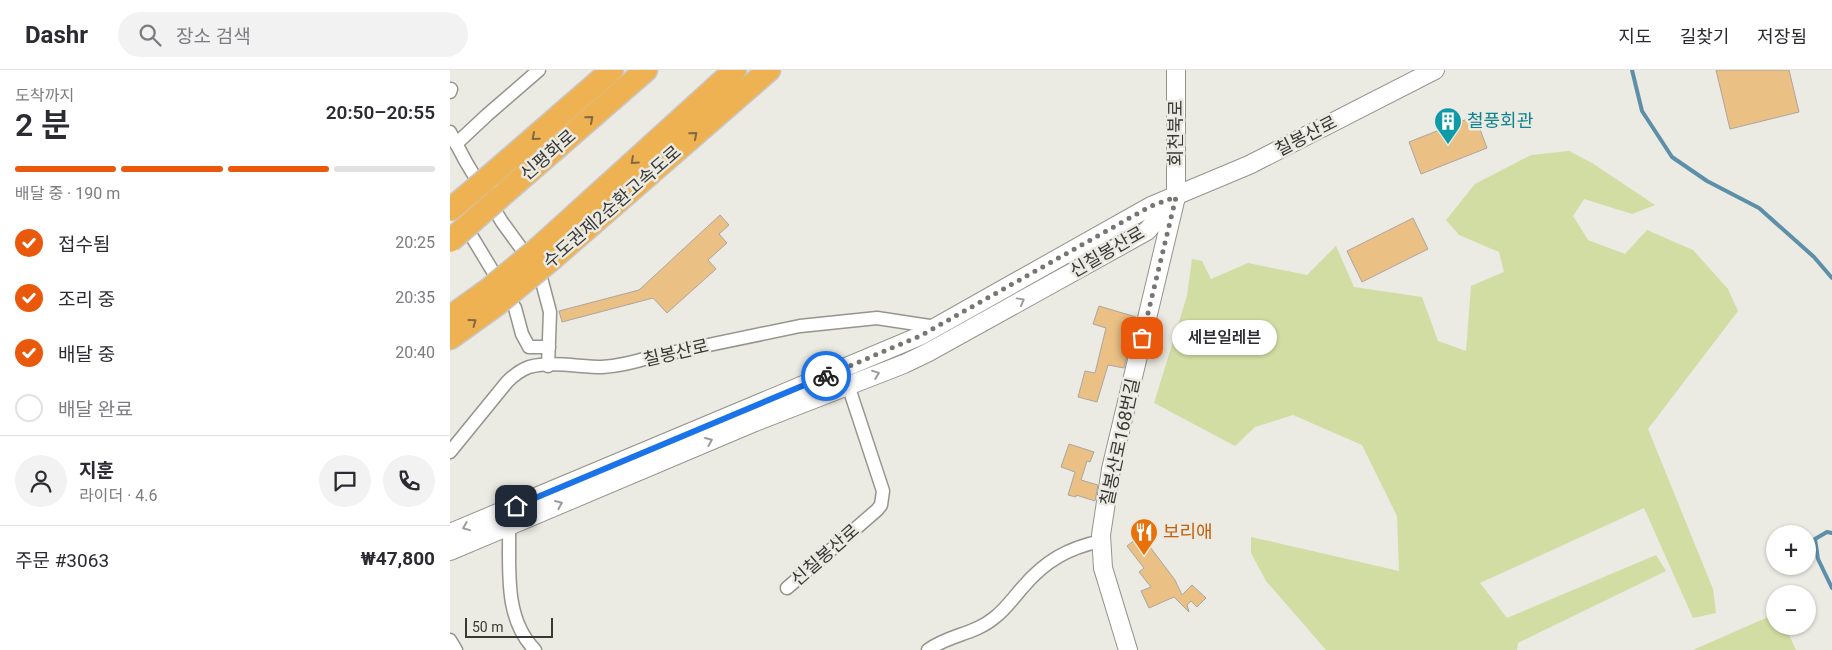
<!DOCTYPE html>
<html lang="ko">
<meta charset="utf-8">
<style>
body{margin:0;font-family:Roboto,"Noto Sans KR",sans-serif;background:#f2f2f3;color:#2b2b33;height:100vh;display:flex;flex-direction:column;font-size:19px;white-space:nowrap}
*{box-sizing:border-box;margin:0}
p{font-size:16px;color:#7c7c81}
.icon{flex:none;width:28px;height:28px;fill:none;stroke:currentColor;stroke-width:2;stroke-linecap:round;stroke-linejoin:round}
.map{position:relative;flex:1;overflow:hidden}
.sheet{display:flex;flex-direction:column;background:#fff;width:450px}
.sheet>*{flex:none}
.controls{position:absolute;left:1316px;top:455px;display:grid;gap:10px}
.controls a{display:grid;place-items:center;width:50px;height:50px;border-radius:50%;background:#fff;box-shadow:0 1px 4px #0004;font-size:25px}
.scale{position:absolute;left:15px;bottom:12px;width:88px;box-sizing:border-box;padding-left:5px;border:2px solid #393835;border-top:0;font-size:14px;line-height:18px;white-space:nowrap;color:#393835;-webkit-text-stroke:4px #ebeae3;paint-order:stroke}
.pin{position:absolute;display:grid;place-items:center;width:42px;height:42px;color:#fff;margin:-21px;border-radius:10px;box-shadow:0 2px 8px #0006}
.courier{position:absolute;display:grid;place-items:center;width:50px;height:50px;margin:-25px;border:4px solid #1a73e8;border-radius:50%;background:#fff;color:#222;box-shadow:0 1px 6px #0007}
.bubble{position:absolute;height:35px;border-radius:18px;background:#fff;box-shadow:0 1px 4px #0004;font-size:16px;font-weight:600;line-height:35px;text-align:center}
.head em{font-style:normal;font-weight:600}
.head div{display:flex;flex-direction:column-reverse}
.head{display:flex;align-items:center;justify-content:space-between;height:85px;padding:0 15px}
h1{font-size:32px;font-weight:600;line-height:38px}
.bar{display:grid;grid-template-columns:repeat(4,1fr);gap:8px 5px;align-content:center;height:60px;padding:0 15px}
.bar i{height:6px;border-radius:4px;background:#e1e1e2}
.bar .current{background:#ea580c}
.bar p{grid-column:span 4}
.line{display:flex;align-items:center;gap:12px;padding:0 15px;border-top:1px solid #e1e1e2}
.line div{flex:1}
.round{display:grid;place-items:center;flex:none;width:52px;height:52px;border-radius:26px;background:#f2f2f3}
ol{padding:0 15px;list-style:none}
li{display:flex;align-items:center;gap:15px;height:55px}
li p{margin-inline-start:auto}
li .icon{padding:5px;border-radius:50%;background:#ea580c;color:#fff;stroke-width:4}
li:last-child{color:#7c7c81}
li i{width:28px;height:28px;border:2px solid #e1e1e2;border-radius:50%}
header{display:flex;align-items:center;gap:30px;box-sizing:border-box;height:70px;padding:0 25px;background:#fff;border-bottom:1px solid #e1e1e2}
header strong{font-size:24px}
nav{display:flex;gap:28px;margin-inline-start:auto;font-size:18px}
.search{width:350px;height:45px;background:#f2f2f3;display:flex;align-items:center;gap:12px;box-sizing:border-box;padding:0 18px;border-radius:28px;color:#7c7c81;font-size:19px}
main{display:flex;flex:1;min-height:0}
.map>svg:first-child{display:block}
.green{fill:#d1dda3}
.lines{fill:none;stroke-linecap:round;stroke-linejoin:round}
.stream{stroke:#5d90a8;stroke-width:4}
.building{fill:#ebc084;stroke:#aba6a0}
.street-casing{stroke:#95948d;stroke-width:15}
.secondary-casing{stroke:#95948d;stroke-width:20}
.highway-casing{stroke:#c8c7c6;stroke-width:25}
.street{stroke:#fff;stroke-width:12}
.secondary{stroke:#fff;stroke-width:18}
.highway{stroke:#eeb252;stroke-width:22}
.highway-bridge-casing{stroke:#c8c7c6;stroke-width:25;stroke-linecap:butt}
.highway-bridge{stroke:#eeb252;stroke-width:22}
.oneway{stroke:#816941}
.oneway2{stroke:#9c9c9a}
.done{stroke:#777672;stroke-width:5;stroke-dasharray:0 9}
.route{stroke:#1a73e8;stroke-width:6}
.labels{text-anchor:middle;stroke-width:5;stroke-linejoin:round;paint-order:stroke}
.culture-label{font-size:18px;fill:#0d838f;stroke:#ebeae3;text-anchor:start}
.street-label{font-size:18px;fill:#393835;stroke:#ebeae3}
.food-label{font-size:18px;fill:#c56008;stroke:#ebeae3;text-anchor:start}
</style>
<header>
<strong>Dashr</strong>
<div class="search"><svg class="icon" aria-label="search" viewBox="0 0 24 24"><circle cx="10" cy="10" r="6"/><path d="M15 15l6 6"/></svg>장소 검색</div>
<nav><a>지도</a><a>길찾기</a><a>저장됨</a></nav>
</header>
<main>
<section class="sheet">
<div class="head"><div><h1>2 분</h1><p>도착까지</p></div><em>20:50–20:55</em></div>
<div class="bar"><i class="current"></i><i class="current"></i><i class="current"></i><i></i><p>배달 중 · 190 m</p></div>
<ol>
<li><svg class="icon" aria-label="check" viewBox="0 0 24 24"><path d="M5 12l5 5 9-10"/></svg>접수됨<p>20:25</p></li>
<li><svg class="icon" aria-label="check" viewBox="0 0 24 24"><path d="M5 12l5 5 9-10"/></svg>조리 중<p>20:35</p></li>
<li><svg class="icon" aria-label="check" viewBox="0 0 24 24"><path d="M5 12l5 5 9-10"/></svg>배달 중<p>20:40</p></li>
<li><i></i>배달 완료</li>
</ol>
<div class="line" style="height:90px"><a class="round"><svg class="icon" aria-label="person" viewBox="0 0 24 24"><circle cx="12" cy="8" r="4"/><path d="M4 21q1-7 8-7t8 7"/></svg></a><div><b>지훈</b><p>라이더 · 4.6</p></div><a class="round"><svg class="icon" aria-label="chat" viewBox="0 0 24 24"><path d="M4 5h16v11H9l-5 4z"/></svg></a><a class="round"><svg class="icon" aria-label="phone" viewBox="0 0 24 24"><path d="M5 4h4l2 5-3 2q2 4 5 5l2-3 5 2v4C11 20 4 13 5 4z"/></svg></a></div>
<div class="line" style="height:65px"><div>주문 #3063</div><b>₩47,800</b></div>
</section>
<div class="map">
<svg width="1382" height="580" viewBox="0 0 1382 580">
<rect width="100%" height="100%" fill="#ebeae3"/>
<!-- green -->
<g class="green">
<polygon points="1119,81 1142,93 1205,135 1182,144 1134,129 1123,146 1138,170 1175,184 1197,160 1243,180 1278,219 1288,241 1198,359 1263,519 1266,543 1243,548 1194,438 1030,513 1057,548 1206,485 1216,501 1068,573 1067,580 876,580 816,511 801,483 801,467 949,501 947,446 912,375 843,345 805,357 785,376 704,333 737,226 742,189 752,191 761,209 798,193 857,205 886,176 904,217 972,227 988,271 1016,281 1021,216 1054,202 1049,182 1009,165 996,150 1025,114 1081,85"/>
<polygon points="1325,544 1325,556 1335,556 1346,580 1243,580"/>
</g>
<g class="lines">
<!-- stream -->
<g class="stream">
<polyline points="1182,0 1192,41 1222,87 1257,111 1309,138 1364,187 1382,208"/>
<polyline points="1382,463 1377,462 1365,469 1368,489 1382,518"/>
</g>
</g>
<!-- building -->
<g class="building">
<polygon points="1266,0 1339,0 1349,42 1280,59"/>
<polygon points="1025,46 1037,78 971,104 959,72"/>
<polygon points="270,145 279,155 269,164 277,173 258,190 266,199 217,243 203,228 112,252 109,241 189,220"/>
<polygon points="963,148 978,179 912,212 897,181"/>
<polygon points="649,236 686,247 674,298 658,295 647,332 628,327 635,301 645,303 656,258 643,254"/>
<polygon points="619,374 644,382 640,392 637,391 631,410 648,415 645,431 626,425 626,427 618,425 625,402 611,397"/>
<polygon points="691,465 725,510 732,525 742,515 756,528 747,537 741,531 737,535 739,542 724,527 699,538 691,521 701,517 689,502 694,498 677,476"/>
</g>
<g class="lines">
<!-- street casing -->
<g class="street-casing">
<g id="street">
<polyline points="0,22 1,19"/>
<polyline points="0,62 16,92 52,152 90,204 100,242 98,296"/>
<polyline points="6,74 37,45 89,0"/>
<polyline points="13,152 65,238 72,264 79,277 99,277"/>
<path d="M 0,382 L 57,312 C 63,306 71,300 79,297 C 102,291 129,297 152,297 C 169,296 185,292 201,287 L 350,256 L 427,248 L 486,257"/>
<path d="M 59,456 C 60,497 53,548 85,580"/>
<polyline points="337,518 427,440 431,435 433,421 398,315"/>
<polyline points="0,570 6,580"/>
<path d="M 478,580 C 498,565 525,564 544,548 C 555,540 564,527 573,517 C 595,491 618,478 651,471"/>
</g>
</g>
<!-- secondary casing -->
<g class="secondary-casing">
<g id="secondary">
<polyline points="0,463 470,266 701,136 799,95 985,0"/>
<polyline points="0,481 305,352 454,294 477,283 697,161 724,129"/>
<polyline points="678,580 653,498 651,465 661,399 726,127 726,0"/>
</g>
</g>
<!-- highway casing -->
<g class="highway-casing">
<g id="highway">
<polyline points="40,106 162,0"/>
<polyline points="50,127 196,0"/>
<polyline points="92,175 285,0"/>
<polyline points="102,189 319,0"/>
<polyline points="0,247 38,220"/>
<polyline points="0,268 46,235"/>
</g>
</g>
<!-- street -->
<use href="#street" class="street"/>
<!-- secondary -->
<use href="#secondary" class="secondary"/>
<!-- highway -->
<use href="#highway" class="highway"/>
<!-- highway-bridge casing -->
<g class="highway-bridge-casing">
<g id="highway-bridge">
<polyline points="0,140 40,106"/>
<polyline points="0,171 50,127"/>
<polyline points="38,220 92,175"/>
<polyline points="46,235 102,189"/>
</g>
</g>
<!-- highway-bridge -->
<use href="#highway-bridge" class="highway-bridge"/>
</g>
<!-- one-way arrows -->
<defs><path id="oneway-chevron" d="M-2-3.5L2.5 0L-2 3.5" fill="none" stroke-width="1.6" stroke-linecap="round" stroke-linejoin="round" transform="scale(1.25)"/></defs>
<g class="oneway">
<use href="#oneway-chevron" transform="translate(140 49) rotate(-41)"/>
<use href="#oneway-chevron" transform="translate(244 65) rotate(-41)"/>
<use href="#oneway-chevron" transform="translate(85 67) rotate(139)"/>
<use href="#oneway-chevron" transform="translate(184 91) rotate(138)"/>
<use href="#oneway-chevron" transform="translate(23 252) rotate(-36)"/>
</g>
<g class="oneway2">
<use href="#oneway-chevron" transform="translate(571 231) rotate(-29)"/>
<use href="#oneway-chevron" transform="translate(426 304) rotate(-21)"/>
<use href="#oneway-chevron" transform="translate(259 371) rotate(-23)"/>
<use href="#oneway-chevron" transform="translate(109 434) rotate(-23)"/>
<use href="#oneway-chevron" transform="translate(16 457) rotate(158)"/>
</g>
<g class="lines">
<!-- done -->
<polyline class="done" points="376,306 470,266 701,136 726,127 692,268"/>
<!-- route -->
<polyline class="route" points="66,436 376,306"/>
</g>
<!-- icons -->
<defs>
<g id="building-pin" transform="scale(1.4375)"><path d="M0 17L-7.5 6A9.5 9.5 0 1 1 7.5 6Z" fill="#0f9aa8" stroke="#ebeae3"/><path d="M-4-6H4V6H1V3H-1V6H-4ZM-2.5-4.3h1.7v1.8h-1.7ZM.8-4.3h1.7v1.8H.8ZM-2.5-1h1.7V.8h-1.7ZM.8-1h1.7V.8H.8Z" fill="#fff"/></g>
<g id="restaurant-pin" transform="scale(1.4375)"><path d="M0 17L-7.5 6A9.5 9.5 0 1 1 7.5 6Z" fill="#e8710a" stroke="#ebeae3"/><path d="M-5-6h1v4h1v-4h1v4h1v-4h1v5L-1.5 .5V6h-2V.5L-5-1ZM5-6V6H3V1.5H1.5Q1.5-4 5-6Z" fill="#fff"/></g>
</defs>
<g fill-rule="evenodd">
<use href="#building-pin" x="998" y="51"/>
<use href="#restaurant-pin" x="694" y="462"/>
</g>
<g class="labels">
<!-- culture labels -->
<g class="culture-label">
<text x="1017" y="57">철풍회관</text>
</g>
<!-- street labels -->
<g class="street-label">
<text transform="translate(726 63) rotate(-90)" y="6">회천북로</text>
<text transform="translate(856 66) rotate(-27)" y="6">칠봉산로</text>
<text transform="translate(98 85) rotate(-41)" y="6">신평화로</text>
<text transform="translate(162 137) rotate(-41)" y="6">수도권제2순환고속도로</text>
<text transform="translate(657 182) rotate(-30)" y="6">신칠봉산로</text>
<text transform="translate(226 283) rotate(-13)" y="6">칠봉산로</text>
<text transform="translate(670 372) rotate(-78)" y="6">칠봉산로168번길</text>
<text transform="translate(375 485) rotate(-41)" y="6">신칠봉산로</text>
</g>
<!-- food labels -->
<g class="food-label">
<text x="713" y="468">보리애</text>
</g>
</g>
</svg>
<div class="controls">
<a>+</a>
<a>−</a>
</div>
<div class="scale">50 m</div>
<div class="pin" style="left:692px;top:268px;background:#ea580c"><svg class="icon" aria-label="bag" viewBox="0 0 24 24"><path d="M5 8h14l-1 12H6zM9 8a3 3 0 0 1 6 0"/></svg></div>
<div class="pin" style="left:66px;top:436px;background:#1f2937"><svg class="icon" aria-label="home" viewBox="0 0 24 24"><path d="M3 11l9-7 9 7M6 9v11h12V9"/></svg></div>
<div class="courier" style="left:376px;top:306px"><svg class="icon" aria-label="bike" viewBox="0 0 24 24"><circle cx="6" cy="16" r="4"/><circle cx="18" cy="16" r="4"/><path d="M6 16l4-8h5l3 8M10 8l3 8H6M13 5h3"/></svg></div>
<div class="bubble" style="left:722px;top:250px;width:105px">세븐일레븐</div>
</div>
</main>
